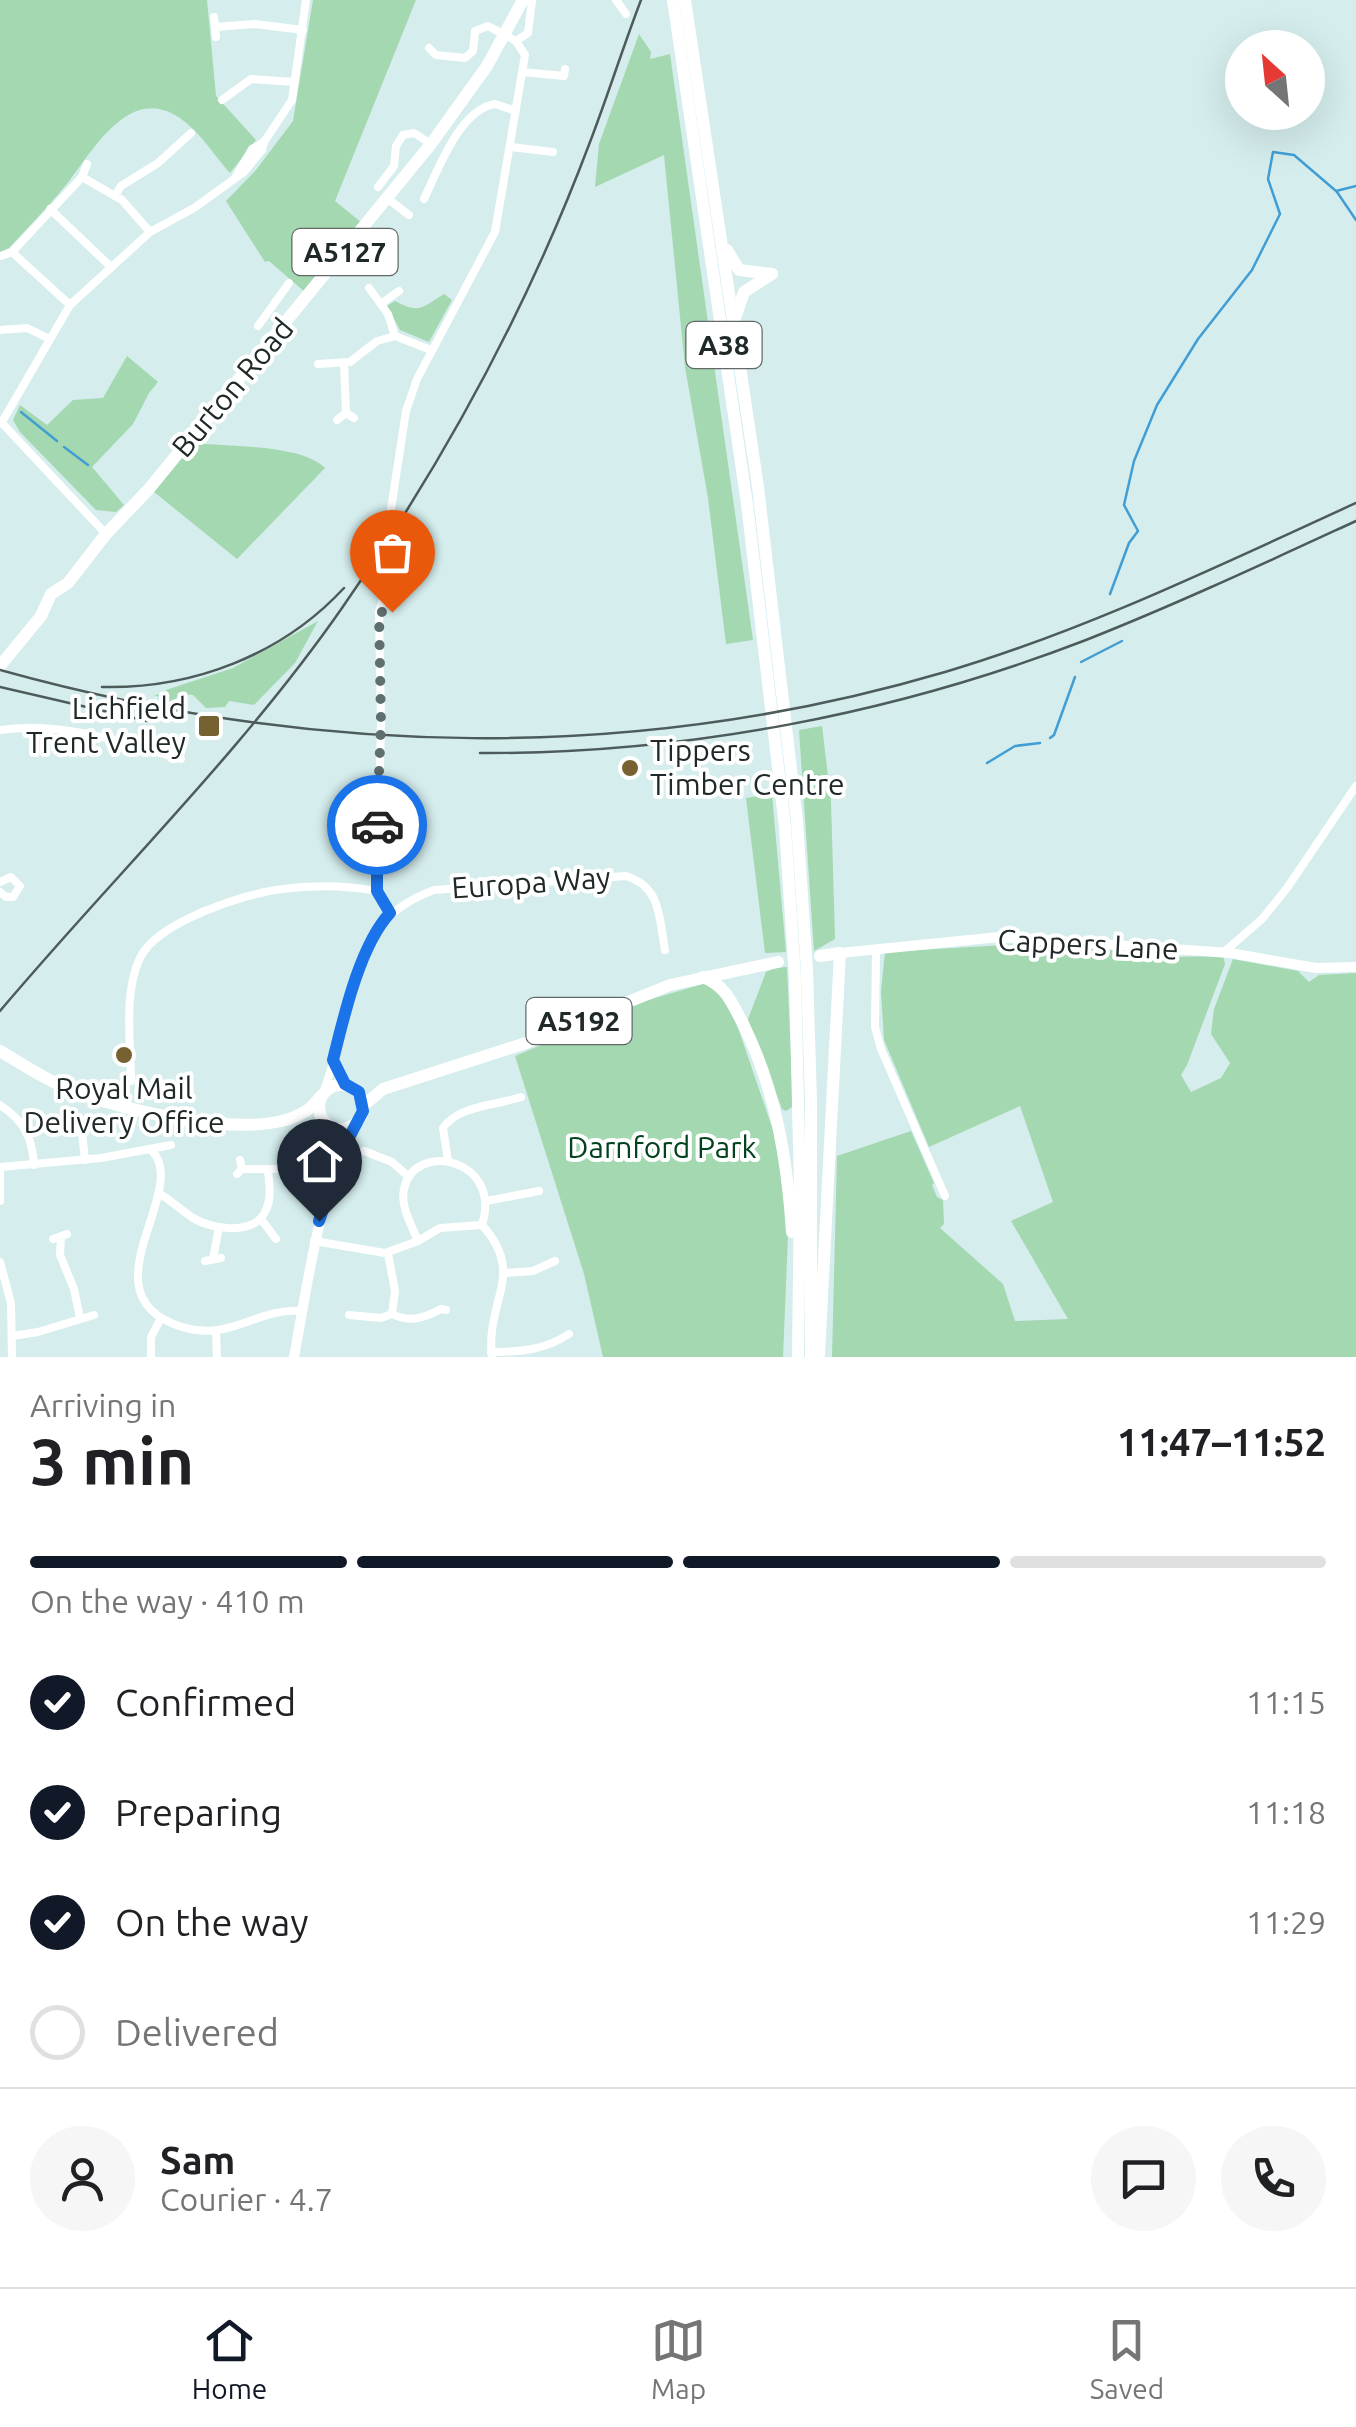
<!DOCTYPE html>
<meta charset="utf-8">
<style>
body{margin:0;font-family:Ubuntu,sans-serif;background:#f6f6f6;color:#202124;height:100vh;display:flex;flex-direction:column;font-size:38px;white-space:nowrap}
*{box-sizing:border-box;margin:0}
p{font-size:32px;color:#757577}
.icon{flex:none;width:55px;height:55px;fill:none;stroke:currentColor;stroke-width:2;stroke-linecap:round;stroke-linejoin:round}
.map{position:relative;height:1357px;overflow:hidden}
.sheet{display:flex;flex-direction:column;background:#fff;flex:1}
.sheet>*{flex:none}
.needle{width:65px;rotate:333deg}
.buttons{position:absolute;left:1225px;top:30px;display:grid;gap:20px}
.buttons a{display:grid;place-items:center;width:100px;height:100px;border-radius:50%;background:#fff;box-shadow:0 10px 40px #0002;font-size:50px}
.pin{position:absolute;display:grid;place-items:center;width:85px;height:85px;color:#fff;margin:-102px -42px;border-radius:50% 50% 50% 0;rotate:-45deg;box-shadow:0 0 10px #0007}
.pin .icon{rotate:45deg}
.courier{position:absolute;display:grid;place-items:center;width:100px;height:100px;margin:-50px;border:8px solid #1a73e8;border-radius:50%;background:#fff;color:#222;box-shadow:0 2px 12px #0007}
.overview em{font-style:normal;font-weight:700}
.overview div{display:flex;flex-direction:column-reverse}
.overview{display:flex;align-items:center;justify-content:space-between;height:170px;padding:0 30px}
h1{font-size:65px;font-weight:700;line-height:75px}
.bar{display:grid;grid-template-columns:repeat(4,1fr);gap:15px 10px;align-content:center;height:120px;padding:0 30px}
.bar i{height:12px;border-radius:8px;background:#e0e0e0}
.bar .active{background:#111827}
.bar p{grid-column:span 4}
.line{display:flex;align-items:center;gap:25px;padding:0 30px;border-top:2px solid #e0e0e0}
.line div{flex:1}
.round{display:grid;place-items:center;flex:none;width:105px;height:105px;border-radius:52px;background:#f6f6f6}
ol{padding:0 30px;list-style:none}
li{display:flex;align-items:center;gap:30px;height:110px}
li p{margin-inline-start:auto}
li .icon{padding:10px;border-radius:50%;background:#111827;color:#fff;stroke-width:4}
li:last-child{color:#757577}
li i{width:55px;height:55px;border:5px solid #e0e0e0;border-radius:50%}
.tabs{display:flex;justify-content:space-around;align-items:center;height:140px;border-top:2px solid #e0e0e0;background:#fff;font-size:28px;color:#757577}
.tabs a{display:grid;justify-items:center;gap:5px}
.tabs .active{color:#111827}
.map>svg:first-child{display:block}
.green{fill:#a3d8b0}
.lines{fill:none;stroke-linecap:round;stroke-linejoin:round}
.stream{stroke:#419ed5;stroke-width:2.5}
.minor{stroke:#fff;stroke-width:8}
.tertiary{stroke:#fff;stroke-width:10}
.trunk{stroke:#fff;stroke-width:12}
.rail{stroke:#4e5b5b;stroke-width:2.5}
.done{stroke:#5f6e6e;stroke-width:10;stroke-dasharray:0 18}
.route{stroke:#1a73e8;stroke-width:12}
.poi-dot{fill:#766231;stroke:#fff;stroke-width:4}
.labels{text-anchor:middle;stroke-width:8;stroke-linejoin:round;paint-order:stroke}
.shield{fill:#fff;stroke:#636969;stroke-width:2.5}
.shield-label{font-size:28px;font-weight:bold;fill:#202929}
.street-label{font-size:30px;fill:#202929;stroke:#fff}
.poi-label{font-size:30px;fill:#202929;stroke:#fff;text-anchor:end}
.park-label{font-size:30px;fill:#00431e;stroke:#fff}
</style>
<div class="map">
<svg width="1356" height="1357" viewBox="0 0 1356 1357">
<rect width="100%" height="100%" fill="#d5eded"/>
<!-- green -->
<g class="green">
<path d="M 0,0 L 207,0 L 216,96 L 256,140 L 230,173 C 213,154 195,124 171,113 C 124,90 89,157 66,185 C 48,207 28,227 9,248 L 0,252 Z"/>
<polygon points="313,0 416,0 335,201 362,223 306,293 269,261 265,262 226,201 256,170 293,121"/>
<polygon points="639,34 651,52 650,59 670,54 753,640 726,644 708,498 685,367 664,155 595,187 599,144"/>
<path d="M 444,294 L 452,300 L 429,342 L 400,330 L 387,306 L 395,301 C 419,314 422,308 444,294 Z"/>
<polygon points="127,356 158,382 149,393 133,424 92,467 124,505 116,512 96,510 20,432 13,420 20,405 47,425 73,400 103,398"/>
<path d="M 194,443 C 229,447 300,444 325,468 L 237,559 L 154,492 Z"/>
<polygon points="318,621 295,663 254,705 229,701 225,707 206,708 193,695 181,694 172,702 154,695 166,694 166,690 233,668"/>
<polygon points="822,726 831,801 835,939 814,951 799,730"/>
<polygon points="772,794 786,952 765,953 746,798"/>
<polygon points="1022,944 1121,949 1174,957 1223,956 1225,964 1187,1065 1181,1075 1191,1092 1221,1078 1230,1063 1211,1034 1214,1009 1233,959 1298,971 1309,982 1319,975 1356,973 1356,1357 832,1357 837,1156 911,1131 934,1183 932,1185 937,1197 943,1200 944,1224 940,1228 1003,1284 1015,1321 1068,1319 1011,1221 1053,1202 1020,1106 929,1147 884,1040 881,991 885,952"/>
<polygon points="787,967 793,1100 792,1107 786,1111 782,1109 748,1019 766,972 775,968"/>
<polygon points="703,984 713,985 722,995 735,1019 773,1130 789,1211 783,1357 603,1357 584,1274 515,1056 645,1001"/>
</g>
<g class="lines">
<!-- stream -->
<g class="stream">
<polyline points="1337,192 1356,220"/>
<polyline points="21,412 57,441"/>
<polyline points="64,447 88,465"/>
<polyline points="1110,594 1129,543 1138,531 1124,505 1134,461 1157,405 1198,339 1252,270 1280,214 1268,179 1273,152 1294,155 1336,191 1356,186"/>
<polyline points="1081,662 1122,641"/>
<polyline points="1050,738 1054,735 1075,677"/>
<polyline points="987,763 1015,746 1040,743"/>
</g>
<!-- minor -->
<g class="minor">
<polyline points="616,0 626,14"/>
<polyline points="214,17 216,37"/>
<polyline points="215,27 255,24 303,30"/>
<polyline points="516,41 528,33 532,0"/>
<polyline points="522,72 564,76 565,69"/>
<polyline points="222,100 251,79 295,82"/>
<polyline points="511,147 553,152"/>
<polyline points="236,176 252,149 264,142"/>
<polyline points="82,177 122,200 150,232"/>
<polyline points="378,187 394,166 396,146 403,135 414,133 431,144"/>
<polyline points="115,196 121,186 158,163 191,133"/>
<polyline points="388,199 409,215"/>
<path d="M 424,199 C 438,170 460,109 495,104 L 516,111"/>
<polyline points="50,209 111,267"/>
<polyline points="12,252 70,305"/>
<polyline points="1,256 12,252 82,177 87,164"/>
<polyline points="369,288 388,314 395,336"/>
<polyline points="382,303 399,291"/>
<polyline points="258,326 289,283"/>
<polyline points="0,330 27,328 50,339"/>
<polyline points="344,363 346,413"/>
<polyline points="318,364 350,362 377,341 395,336 431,350"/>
<polyline points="337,420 346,413 354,418"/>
<polyline points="0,421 106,534"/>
<polyline points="2,422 70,305 150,232 194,208 244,172 262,150 264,142 292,100 306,0"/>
<polyline points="391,509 406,411 417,379 495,232 525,55 516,41 488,26 475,31 473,51 465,58 436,55 429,48"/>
<path d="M 0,730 C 62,721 122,742 181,759"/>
<polyline points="0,882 11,877 20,886 13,897 6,897 0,892"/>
<polyline points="390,913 377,891 381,723 379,612 387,585 400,572"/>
<polyline points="876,949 875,1027 881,1049 945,1196"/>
<polyline points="1224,952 1262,919 1287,888 1356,786"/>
<polyline points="333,1060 345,1084"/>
<path d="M 131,1081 C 131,1043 123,993 140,958 C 157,922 245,893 283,889 C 313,885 348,886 377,891"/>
<path d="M 323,1094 C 333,1064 342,1033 350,1003 C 367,945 373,913 434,890 L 626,876 C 662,887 659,919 665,950"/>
<path d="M 0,1105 C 24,1121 32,1136 34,1165"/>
<polyline points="60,1131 82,1132 85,1160"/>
<path d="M 150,1149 C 195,1188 79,1295 182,1327 C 230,1342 256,1308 301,1311"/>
<polyline points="364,1151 392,1162 409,1177"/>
<path d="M 448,1160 L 443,1128 C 459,1105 494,1106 521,1097"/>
<polyline points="0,1167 101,1158 171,1145"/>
<polyline points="242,1169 276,1169"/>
<polyline points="237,1174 242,1169 240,1160"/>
<path d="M 160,1194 C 172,1201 182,1211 193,1218 C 213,1230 255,1236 266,1210 C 272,1197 269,1183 268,1170"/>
<polyline points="0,1201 0,1167"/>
<polyline points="486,1201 539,1191"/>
<polyline points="261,1219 276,1239"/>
<polyline points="61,1237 60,1255 74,1289 80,1318"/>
<polyline points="53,1239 67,1234"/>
<path d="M 314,1241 L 385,1253 L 418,1241 L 440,1228 L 482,1225 C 527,1275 485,1300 492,1357"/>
<path d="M 418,1241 C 412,1226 400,1206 404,1189 C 414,1140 503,1158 482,1225"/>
<polyline points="213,1259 219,1227"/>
<polyline points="205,1261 221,1258"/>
<polyline points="0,1262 11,1303 12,1357"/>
<polyline points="504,1273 533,1271 555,1261"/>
<path d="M 392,1314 C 410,1323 424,1318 441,1309 L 446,1310"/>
<polyline points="349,1315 381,1318 392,1314 395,1291 388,1253"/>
<polyline points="216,1332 217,1357"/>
<polyline points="12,1336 38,1332 94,1315"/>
<path d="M 491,1352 C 520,1352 545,1350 569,1334"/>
<polyline points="151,1357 151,1337 160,1320"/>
</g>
<!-- tertiary -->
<g class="tertiary">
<polyline points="840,953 999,937 1230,953 1316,968 1356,967"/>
<polyline points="334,1128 344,1147"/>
<path d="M 294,1357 C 309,1277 318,1196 356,1123"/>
</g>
<!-- trunk -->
<g class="trunk">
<polyline points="673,0 747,504 785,827 795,978 800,1188 798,1357"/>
<polyline points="685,0 758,487 797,821 807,970 811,1101 811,1357"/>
<polyline points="727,250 739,270 772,274"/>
<polyline points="735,318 744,292 772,274"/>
<polyline points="0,666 41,616 51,594 68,583 106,534 148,490 431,144 487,66 523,0"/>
<path d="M 703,977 C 725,985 732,1003 742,1022 C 776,1089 787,1159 792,1232"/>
<path d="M 0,1051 C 22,1064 44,1079 68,1089 C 120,1110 255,1143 304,1112 C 311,1109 316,1102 321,1096"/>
<circle cx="341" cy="1107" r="22"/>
<polyline points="363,1106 383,1089 526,1043 670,985 778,962"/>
<polyline points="819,1354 840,953 820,956"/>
</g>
<!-- rail -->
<g class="rail">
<path d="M 0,670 C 312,757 633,764 945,672 C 1087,630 1222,564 1356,503"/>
<polyline points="0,687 147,721"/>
<path d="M 102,687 C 193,689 282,655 344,588"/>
<path d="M 480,753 C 686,754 894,714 1086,640 C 1177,604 1267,562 1356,521"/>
<path d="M 0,1011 C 113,877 241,753 342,608 C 443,464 528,307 590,142 C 608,95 623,47 641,0"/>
</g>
</g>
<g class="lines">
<!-- done -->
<polyline class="done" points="377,825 381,723 379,612 392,612"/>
<!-- route -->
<path class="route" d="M 319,1221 L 344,1147 L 363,1111 L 359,1092 L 345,1084 L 333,1060 C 344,1016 360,945 390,913 L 377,891 L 377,825"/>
</g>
<!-- markers -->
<g class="poi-dot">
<rect x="197" y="714" width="24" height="24" rx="5"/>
<circle cx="630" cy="768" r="10"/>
<circle cx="124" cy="1055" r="10"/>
</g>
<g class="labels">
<!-- shield labels -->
<g class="shield">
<rect x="292.5" y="229" width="105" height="46" rx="8"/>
<rect x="686.5" y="322" width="75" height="46" rx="8"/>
<rect x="526.5" y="998" width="105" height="46" rx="8"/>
</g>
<g class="shield-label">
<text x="345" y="262">A5127</text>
<text x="724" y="355">A38</text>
<text x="579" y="1031">A5192</text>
</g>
<!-- street labels -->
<g class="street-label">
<text transform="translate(233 388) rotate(-50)" y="10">Burton Road</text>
<text transform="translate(531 883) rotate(-4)" y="10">Europa Way</text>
<text transform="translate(1088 945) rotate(3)" y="10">Cappers Lane</text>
</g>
<!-- poi labels -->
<g class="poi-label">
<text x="186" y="719">Lichfield<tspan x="186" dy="34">Trent Valley</tspan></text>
<text x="650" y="761" text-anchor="start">Tippers<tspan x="650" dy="34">Timber Centre</tspan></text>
<text x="124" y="1099" text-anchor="middle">Royal Mail<tspan x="124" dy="34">Delivery Office</tspan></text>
</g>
<!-- park labels -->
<g class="park-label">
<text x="662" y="1158">Darnford Park</text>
</g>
</g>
</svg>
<div class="buttons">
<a><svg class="needle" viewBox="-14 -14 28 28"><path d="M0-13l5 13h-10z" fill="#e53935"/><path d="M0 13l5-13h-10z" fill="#757577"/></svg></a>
</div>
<div class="pin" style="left:392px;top:612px;background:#ea580c"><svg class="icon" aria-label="bag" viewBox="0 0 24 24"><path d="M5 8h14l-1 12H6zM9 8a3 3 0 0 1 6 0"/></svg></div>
<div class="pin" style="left:319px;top:1221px;background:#1f2937"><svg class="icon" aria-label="home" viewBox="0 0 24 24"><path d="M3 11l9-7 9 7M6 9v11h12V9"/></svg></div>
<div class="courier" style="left:377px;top:825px"><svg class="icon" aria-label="car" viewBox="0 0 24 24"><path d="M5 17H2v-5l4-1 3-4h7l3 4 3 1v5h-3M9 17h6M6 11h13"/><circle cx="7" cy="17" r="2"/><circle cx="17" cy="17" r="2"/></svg></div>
</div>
<section class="sheet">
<div class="overview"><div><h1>3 min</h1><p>Arriving in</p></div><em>11:47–11:52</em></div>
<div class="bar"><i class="active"></i><i class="active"></i><i class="active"></i><i></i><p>On the way · 410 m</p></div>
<ol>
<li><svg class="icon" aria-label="check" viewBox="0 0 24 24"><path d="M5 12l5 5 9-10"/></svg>Confirmed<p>11:15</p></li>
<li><svg class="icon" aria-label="check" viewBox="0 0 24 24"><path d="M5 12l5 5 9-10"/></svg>Preparing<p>11:18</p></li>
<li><svg class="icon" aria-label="check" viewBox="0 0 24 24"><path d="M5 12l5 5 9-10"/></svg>On the way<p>11:29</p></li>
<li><i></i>Delivered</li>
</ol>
<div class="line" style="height:180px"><a class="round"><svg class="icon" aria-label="person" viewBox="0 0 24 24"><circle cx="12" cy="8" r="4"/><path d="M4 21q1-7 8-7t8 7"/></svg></a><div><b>Sam</b><p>Courier · 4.7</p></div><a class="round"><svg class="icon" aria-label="chat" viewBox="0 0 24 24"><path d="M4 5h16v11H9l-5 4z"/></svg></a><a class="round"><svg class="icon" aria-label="phone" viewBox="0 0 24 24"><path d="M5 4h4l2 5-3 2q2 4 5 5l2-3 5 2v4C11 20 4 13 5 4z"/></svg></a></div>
</section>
<nav class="tabs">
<a class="active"><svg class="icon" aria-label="home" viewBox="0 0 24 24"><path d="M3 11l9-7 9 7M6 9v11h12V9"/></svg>Home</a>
<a><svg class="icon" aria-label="map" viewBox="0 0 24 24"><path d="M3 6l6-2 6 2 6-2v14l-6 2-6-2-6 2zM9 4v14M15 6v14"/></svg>Map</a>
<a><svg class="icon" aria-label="saved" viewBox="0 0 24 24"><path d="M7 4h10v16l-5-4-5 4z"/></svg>Saved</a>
</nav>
